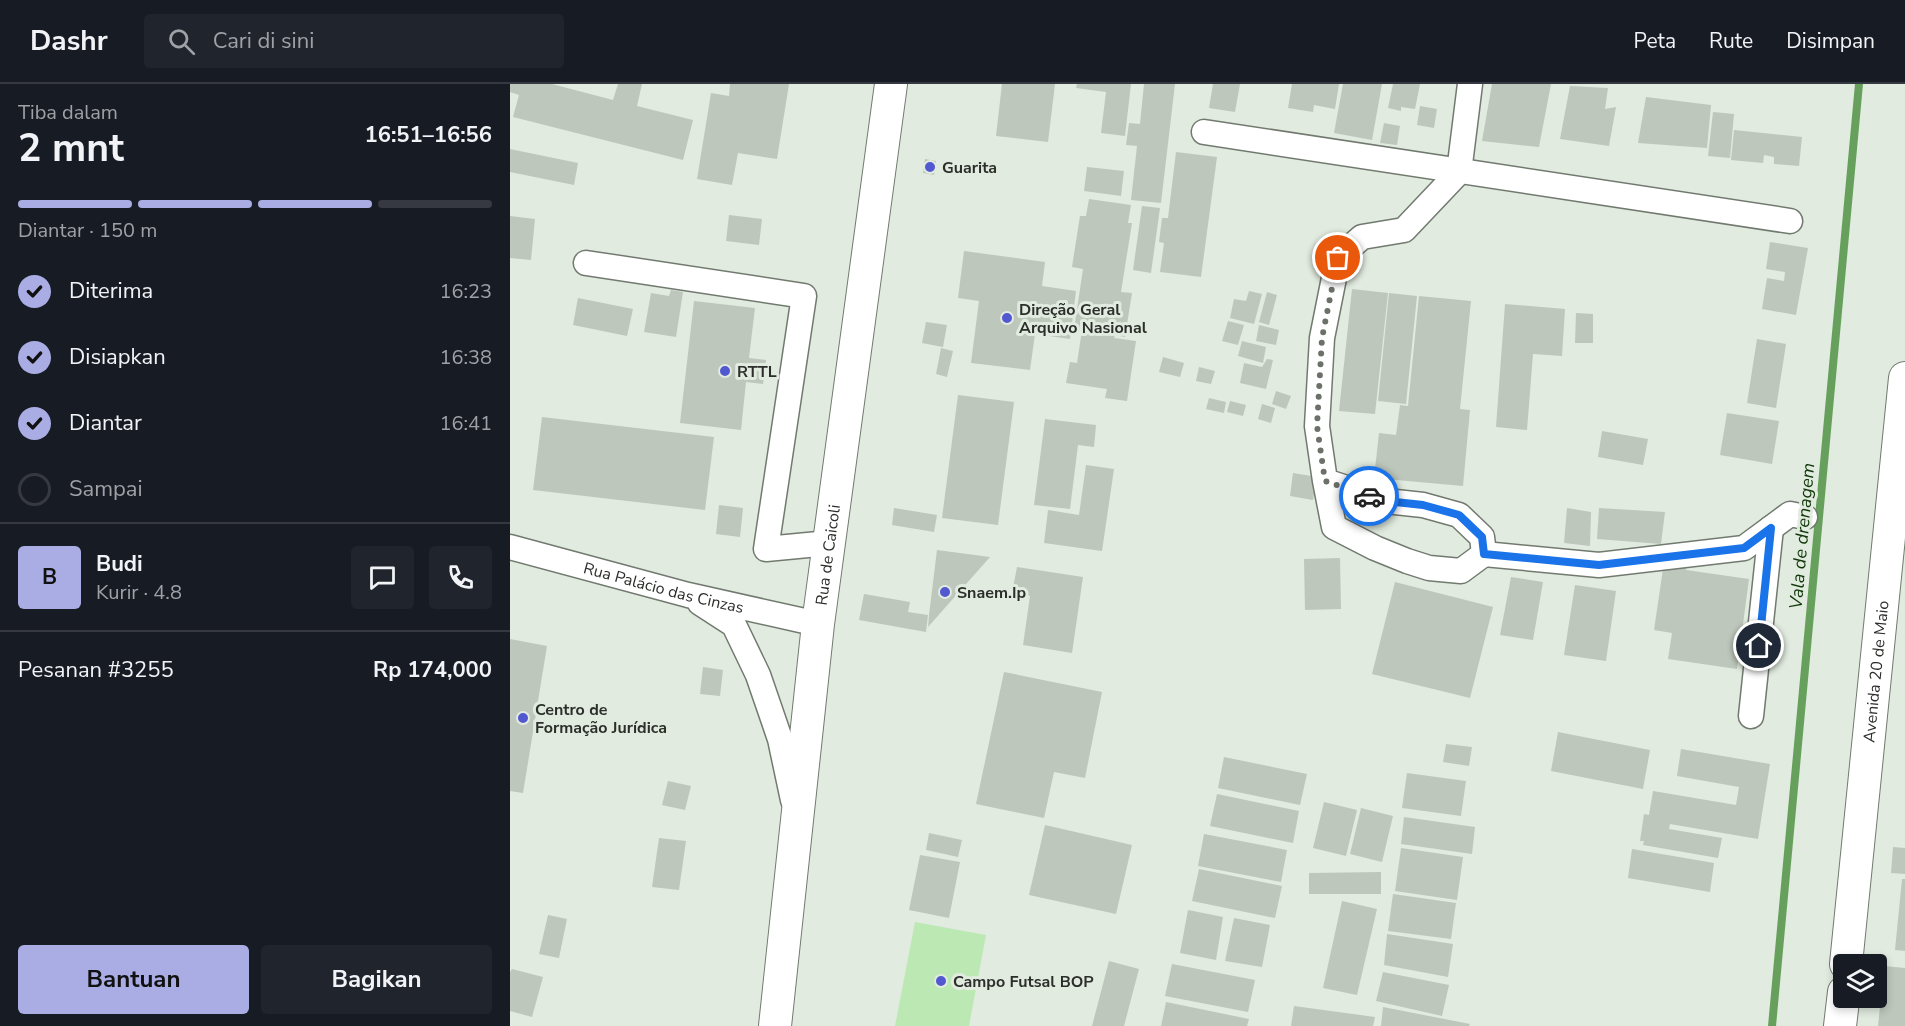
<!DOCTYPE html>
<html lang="id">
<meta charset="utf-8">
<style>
body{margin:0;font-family:"Nunito Sans",sans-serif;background:#20242c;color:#f1f3f6;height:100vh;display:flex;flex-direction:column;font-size:22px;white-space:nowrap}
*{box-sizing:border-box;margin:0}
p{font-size:20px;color:#9ea1a6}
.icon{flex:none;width:33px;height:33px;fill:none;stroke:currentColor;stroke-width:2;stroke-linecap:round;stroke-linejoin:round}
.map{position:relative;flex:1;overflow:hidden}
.drawer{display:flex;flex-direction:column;background:#171b24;width:510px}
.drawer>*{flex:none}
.controls{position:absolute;left:1323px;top:870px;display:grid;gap:12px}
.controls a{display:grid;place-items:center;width:54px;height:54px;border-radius:6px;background:#171b24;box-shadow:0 3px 9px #0003;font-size:30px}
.pin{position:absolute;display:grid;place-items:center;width:51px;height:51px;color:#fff;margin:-26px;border:3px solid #fff;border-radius:50%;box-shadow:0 2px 6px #0007}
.courier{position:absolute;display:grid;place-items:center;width:60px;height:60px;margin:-30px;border:4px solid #1a73e8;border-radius:50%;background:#fff;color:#222;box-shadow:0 2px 8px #0007}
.summary em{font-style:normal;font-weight:700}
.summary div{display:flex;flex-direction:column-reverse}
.summary{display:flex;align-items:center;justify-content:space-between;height:102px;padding:0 18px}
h1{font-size:39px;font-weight:700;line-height:45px}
.bar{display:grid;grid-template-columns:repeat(4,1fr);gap:9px 6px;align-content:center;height:72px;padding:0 18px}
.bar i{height:8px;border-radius:4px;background:#363941}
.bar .current{background:#a9ade4}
.bar p{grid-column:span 4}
.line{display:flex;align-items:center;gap:15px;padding:0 18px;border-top:2px solid #363941}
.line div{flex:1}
.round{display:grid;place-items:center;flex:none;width:63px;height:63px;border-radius:6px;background:#20242c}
ol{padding:0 18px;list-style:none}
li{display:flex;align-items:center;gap:18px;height:66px}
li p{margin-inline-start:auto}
li .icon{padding:6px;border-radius:50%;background:#a9ade4;color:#111;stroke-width:4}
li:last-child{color:#9ea1a6}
li i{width:33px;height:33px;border:3px solid #363941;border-radius:50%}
.button{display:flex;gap:12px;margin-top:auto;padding:12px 18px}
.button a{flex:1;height:69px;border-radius:6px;background:#a9ade4;color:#111;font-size:24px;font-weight:700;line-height:69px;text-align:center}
.button a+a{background:#20242c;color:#f1f3f6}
header{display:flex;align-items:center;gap:36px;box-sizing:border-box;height:84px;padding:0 30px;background:#171b24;border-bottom:2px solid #363941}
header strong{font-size:28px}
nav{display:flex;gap:33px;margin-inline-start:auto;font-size:21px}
.search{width:420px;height:54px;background:#20242c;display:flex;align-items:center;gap:15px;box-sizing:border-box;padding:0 21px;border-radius:6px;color:#9ea1a6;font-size:22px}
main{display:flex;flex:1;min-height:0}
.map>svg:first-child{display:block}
.green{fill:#bce8b4}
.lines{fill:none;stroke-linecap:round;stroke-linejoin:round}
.stream{stroke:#67a05d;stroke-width:8}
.building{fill:#bec7bc}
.minor-casing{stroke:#727a70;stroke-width:27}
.major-casing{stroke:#727a70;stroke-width:34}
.minor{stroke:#fff;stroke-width:24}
.major{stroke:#fff;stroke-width:32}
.done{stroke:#6b7069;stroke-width:6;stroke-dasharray:0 10.8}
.route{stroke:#1a73e8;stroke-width:8}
.poi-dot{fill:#5258cf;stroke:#e1ebdf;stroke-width:2}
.labels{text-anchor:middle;stroke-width:6;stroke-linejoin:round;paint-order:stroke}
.poi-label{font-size:16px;font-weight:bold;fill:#2b2e2a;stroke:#e1ebdf;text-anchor:start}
.street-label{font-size:16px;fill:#2b2e2a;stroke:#e1ebdf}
.water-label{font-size:18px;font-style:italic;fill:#0f3707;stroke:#e1ebdf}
</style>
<header>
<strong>Dashr</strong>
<div class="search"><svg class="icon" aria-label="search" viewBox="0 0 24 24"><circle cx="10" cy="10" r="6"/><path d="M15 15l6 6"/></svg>Cari di sini</div>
<nav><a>Peta</a><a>Rute</a><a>Disimpan</a></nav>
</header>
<main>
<section class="drawer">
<div class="summary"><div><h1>2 mnt</h1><p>Tiba dalam</p></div><em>16:51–16:56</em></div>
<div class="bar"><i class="current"></i><i class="current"></i><i class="current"></i><i></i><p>Diantar · 150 m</p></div>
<ol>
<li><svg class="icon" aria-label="check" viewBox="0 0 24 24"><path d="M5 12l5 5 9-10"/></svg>Diterima<p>16:23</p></li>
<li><svg class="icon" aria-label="check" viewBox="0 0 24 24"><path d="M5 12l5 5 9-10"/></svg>Disiapkan<p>16:38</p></li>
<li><svg class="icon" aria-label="check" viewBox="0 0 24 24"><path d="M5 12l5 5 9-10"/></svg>Diantar<p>16:41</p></li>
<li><i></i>Sampai</li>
</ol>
<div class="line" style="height:108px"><b class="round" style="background:#a9ade4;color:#111">B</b><div><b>Budi</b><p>Kurir · 4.8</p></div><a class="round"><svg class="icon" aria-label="chat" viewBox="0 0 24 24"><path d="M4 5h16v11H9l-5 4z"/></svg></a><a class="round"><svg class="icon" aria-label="phone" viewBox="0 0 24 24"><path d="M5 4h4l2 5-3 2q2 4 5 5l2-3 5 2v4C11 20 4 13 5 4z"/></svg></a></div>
<div class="line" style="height:78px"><div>Pesanan #3255</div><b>Rp 174,000</b></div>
<div class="button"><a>Bantuan</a><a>Bagikan</a></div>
</section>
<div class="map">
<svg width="1395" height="942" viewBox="0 0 1395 942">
<rect width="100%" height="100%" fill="#e1ebdf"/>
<!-- green -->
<polygon class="green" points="405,838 476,851 459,942 385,942"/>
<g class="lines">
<!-- stream -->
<polyline class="stream" points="1262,942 1349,0"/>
</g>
<!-- building -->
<g class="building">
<polygon points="0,0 42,0 103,16 108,0 132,0 127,22 183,36 173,76 3,33 9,11 0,8"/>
<polygon points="220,0 279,0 267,75 228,69 222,101 187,95 201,9 219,12"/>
<polygon points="492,0 545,0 538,58 486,52"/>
<polygon points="567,0 621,0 615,52 591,49 596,8 566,4"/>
<polygon points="634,0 665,0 651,119 621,116 627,62 616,61 619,39 630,40"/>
<polygon points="703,0 730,0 725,28 699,24"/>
<polygon points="782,0 829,0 825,25 804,21 803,28 778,24"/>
<polygon points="833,0 872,0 862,56 824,49"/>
<polygon points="883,0 910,0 905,25 891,23 891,27 878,24"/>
<polygon points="982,0 1041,0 1029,63 972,57"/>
<polygon points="1060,2 1098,4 1095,25 1106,23 1099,62 1050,55"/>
<polygon points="1136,13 1201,21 1197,64 1128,59"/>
<polygon points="910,22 927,25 924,44 907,41"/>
<polygon points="1203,28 1224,30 1220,74 1198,72"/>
<polygon points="874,39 890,42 887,61 870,59"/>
<polygon points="1224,46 1292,53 1289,82 1264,80 1264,73 1254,71 1253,79 1221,76"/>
<polygon points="0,65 68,79 64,101 0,88"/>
<polygon points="666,68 707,73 691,193 650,188 654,159 649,158 652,134 658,134"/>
<polygon points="415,75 426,77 424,91 413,89"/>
<polygon points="577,83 614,87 611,112 574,107"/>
<polygon points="579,115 621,121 618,139 622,139 611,208 622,209 615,253 605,251 604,254 626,257 617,317 595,314 597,305 556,299 560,278 567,279 572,246 564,245 573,185 562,183 570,132 576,132"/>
<polygon points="632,122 650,124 641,189 623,186"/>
<polygon points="219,131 252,135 249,161 216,157"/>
<polygon points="0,132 25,135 21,176 0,174"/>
<polygon points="1260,158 1298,164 1286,231 1252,225 1257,194 1274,197 1275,188 1256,185"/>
<polygon points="454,167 535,178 532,202 566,207 560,255 525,250 520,286 461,279 469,217 448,214"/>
<polygon points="842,205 878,209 865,330 829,327"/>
<polygon points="161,206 173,208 166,253 134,248 141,209 159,212"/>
<polygon points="739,207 752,210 744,240 720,234 724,215 736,217"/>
<polygon points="757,208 767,211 759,241 749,238"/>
<polygon points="879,209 907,212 896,320 868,317"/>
<polygon points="909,212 961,217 950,325 960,326 953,402 864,394 869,349 886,351 890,321 898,322"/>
<polygon points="68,214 123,225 117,252 63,241"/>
<polygon points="184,217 245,224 239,274 256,276 253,300 236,298 231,346 170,339"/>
<polygon points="995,220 1055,225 1052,272 1023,270 1017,346 986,343"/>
<polygon points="1066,229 1083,230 1083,259 1065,259"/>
<polygon points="718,237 734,241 728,261 712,257"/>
<polygon points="416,238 437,241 433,263 412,259"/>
<polygon points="749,241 769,246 766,261 746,257"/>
<polygon points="1247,255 1276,260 1266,324 1237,319"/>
<polygon points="732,257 756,263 753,279 728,272"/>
<polygon points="431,264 443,267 437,293 426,290"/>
<polygon points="653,273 674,279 670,293 649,288"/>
<polygon points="757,275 763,276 756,305 730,299 734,279 752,283"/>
<polygon points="689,283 705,287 701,300 686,297"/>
<polygon points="766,307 781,312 776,325 762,320"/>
<polygon points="448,311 504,318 488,441 432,434"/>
<polygon points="699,314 716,318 714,329 696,325"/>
<polygon points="720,317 736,321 733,332 717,328"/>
<polygon points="752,320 765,324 761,339 748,335"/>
<polygon points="1217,329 1269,337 1262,380 1210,371"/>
<polygon points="32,333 204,353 195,426 23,406"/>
<polygon points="535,335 586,341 584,363 568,361 560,425 524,421"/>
<polygon points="1092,347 1138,355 1133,381 1088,373"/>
<polygon points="576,381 604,385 592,467 534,459 538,426 569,431"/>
<polygon points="783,389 807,393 803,416 780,412"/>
<polygon points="209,421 233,424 230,453 206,450"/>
<polygon points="384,424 427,431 424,448 382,441"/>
<polygon points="1057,424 1081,428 1080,462 1054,459"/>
<polygon points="1089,424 1155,428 1151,460 1087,455"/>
<polygon points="427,466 480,473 418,543 419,531"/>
<polygon points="830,474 831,525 795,526 794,475"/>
<polygon points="1154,478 1177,482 1176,486 1239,495 1227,585 1158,575 1162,549 1144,546"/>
<polygon points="507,483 573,493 562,569 513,561 520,512 502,509"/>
<polygon points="1001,493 1033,498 1023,556 990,551"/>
<polygon points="885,498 983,523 960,614 862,590"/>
<polygon points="1065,501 1106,507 1096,577 1054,571"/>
<polygon points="354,510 400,518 398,528 418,531 416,548 349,536"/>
<polygon points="0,555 37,562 13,709 0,707"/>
<polygon points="193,583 213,586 210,612 190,610"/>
<polygon points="494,588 592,608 575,694 544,688 534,734 466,720"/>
<polygon points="1048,648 1140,666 1133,705 1041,687"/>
<polygon points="936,660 962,663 959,682 933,678"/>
<polygon points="1171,665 1260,680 1248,755 1160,740 1159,745 1212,754 1208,774 1133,761 1134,757 1130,757 1134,730 1139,731 1143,707 1226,721 1229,703 1167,692"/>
<polygon points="714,673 797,690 790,721 708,704"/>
<polygon points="897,689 956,697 951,732 892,724"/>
<polygon points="158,697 181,702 175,726 152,721"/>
<polygon points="707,710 789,727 783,759 700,742"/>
<polygon points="814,718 847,726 836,772 803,764"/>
<polygon points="851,724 883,732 872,778 840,770"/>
<polygon points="894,733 965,743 962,770 891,760"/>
<polygon points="535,741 622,761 606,830 519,811"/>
<polygon points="419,749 452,756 448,773 416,766"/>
<polygon points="694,750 777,766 771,798 688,782"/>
<polygon points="149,754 176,757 169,806 142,803"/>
<polygon points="1383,763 1395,764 1395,790 1381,789"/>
<polygon points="891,764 953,773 947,816 885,807"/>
<polygon points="1122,765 1204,779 1200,808 1118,794"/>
<polygon points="410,771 450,778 439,834 399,826"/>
<polygon points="689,785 772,802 765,834 682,817"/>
<polygon points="871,788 871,810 799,810 799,789"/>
<polygon points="1392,795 1395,795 1395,867 1385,866"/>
<polygon points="883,810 946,819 941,855 878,847"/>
<polygon points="832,817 867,825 847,911 813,904"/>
<polygon points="678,826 713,833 706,876 670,869"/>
<polygon points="38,831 57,835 49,874 29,870"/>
<polygon points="724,834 760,841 752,883 715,877"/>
<polygon points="877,850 943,860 938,893 874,881"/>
<polygon points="599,877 629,885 614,942 582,942"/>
<polygon points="662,880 745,896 738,928 655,912"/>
<polygon points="1374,882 1395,884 1395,942 1368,942"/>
<polygon points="2,885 33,893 22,933 0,927 0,888"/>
<polygon points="873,888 939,901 932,932 866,917"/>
<polygon points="656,918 739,935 737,942 651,942"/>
<polygon points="784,922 865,933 863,942 781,942"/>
<polygon points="873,923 960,940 959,942 871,942"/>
</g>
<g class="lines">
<!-- minor casing -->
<g class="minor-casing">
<g id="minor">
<polyline points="694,48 1280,137"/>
<polyline points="76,179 294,212 256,465 319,459"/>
<polyline points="815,397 876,417 913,421 949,431 972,453 974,470 951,487 919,484 897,477 865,464 824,443 815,397 807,342 812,254 828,174 852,153 894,146 949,88 960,0"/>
<path id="s1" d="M 0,463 L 178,511 L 308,540"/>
<polyline points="974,470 1089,481 1234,464 1280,430 1295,433"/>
<polyline points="190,519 224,541 248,591 270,655 283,716"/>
<polyline points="1241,632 1261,444"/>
</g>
</g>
<!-- major casing -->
<g class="major-casing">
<g id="major">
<path id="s2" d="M 1336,880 L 1395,294"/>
<path id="s3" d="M 265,942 L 308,540 L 381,0"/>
<polyline points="1330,942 1334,908"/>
</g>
</g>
<!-- minor -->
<use href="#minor" class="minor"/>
<!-- major -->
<use href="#major" class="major"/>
</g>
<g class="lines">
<!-- done -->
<polyline class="done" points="828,174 812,254 807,342 815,397 859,412"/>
<!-- route -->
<polyline class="route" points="859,412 876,417 913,421 949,431 972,453 974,470 1089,481 1234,464 1261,444 1249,562"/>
</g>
<!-- markers -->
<g class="poi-dot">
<circle cx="420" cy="83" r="6"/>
<circle cx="497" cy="234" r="6"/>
<circle cx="215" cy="287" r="6"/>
<circle cx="435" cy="508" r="6"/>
<circle cx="13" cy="634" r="6"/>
<circle cx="431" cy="897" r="6"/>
</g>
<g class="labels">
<!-- poi labels -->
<g class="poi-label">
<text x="432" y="89">Guarita</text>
<text x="509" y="231">Direção Geral<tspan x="509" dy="18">Arquivo Nasional</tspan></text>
<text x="227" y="293">RTTL</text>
<text x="447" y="514">Snaem.Ip</text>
<text x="25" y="631">Centro de<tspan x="25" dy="18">Formação Jurídica</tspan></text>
<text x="443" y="903">Campo Futsal BOP</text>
</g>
<!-- street labels -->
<g class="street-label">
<text dy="6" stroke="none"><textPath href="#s3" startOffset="474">Rua de Caicoli</textPath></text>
<text dy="6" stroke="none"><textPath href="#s1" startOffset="159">Rua Palácio das Cinzas</textPath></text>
<text dy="6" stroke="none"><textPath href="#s2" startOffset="294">Avenida 20 de Maio</textPath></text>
</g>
<!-- water labels -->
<g class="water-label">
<text transform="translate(1292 452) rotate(-85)" y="6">Vala de drenagem</text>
</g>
</g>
</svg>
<div class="controls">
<a><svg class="icon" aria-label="layers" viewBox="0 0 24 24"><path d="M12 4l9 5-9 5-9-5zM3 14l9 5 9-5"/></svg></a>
</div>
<div class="pin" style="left:828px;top:174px;background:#ea580c"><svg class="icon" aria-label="bag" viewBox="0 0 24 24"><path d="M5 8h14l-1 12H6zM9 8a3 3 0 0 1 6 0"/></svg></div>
<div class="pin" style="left:1249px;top:562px;background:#1f2937"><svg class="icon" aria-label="home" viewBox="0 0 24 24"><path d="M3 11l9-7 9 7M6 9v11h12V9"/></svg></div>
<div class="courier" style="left:859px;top:412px"><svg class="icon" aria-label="car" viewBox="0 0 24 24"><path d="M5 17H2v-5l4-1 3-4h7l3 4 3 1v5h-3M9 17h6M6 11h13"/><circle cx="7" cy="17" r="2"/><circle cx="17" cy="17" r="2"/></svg></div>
</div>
</main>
